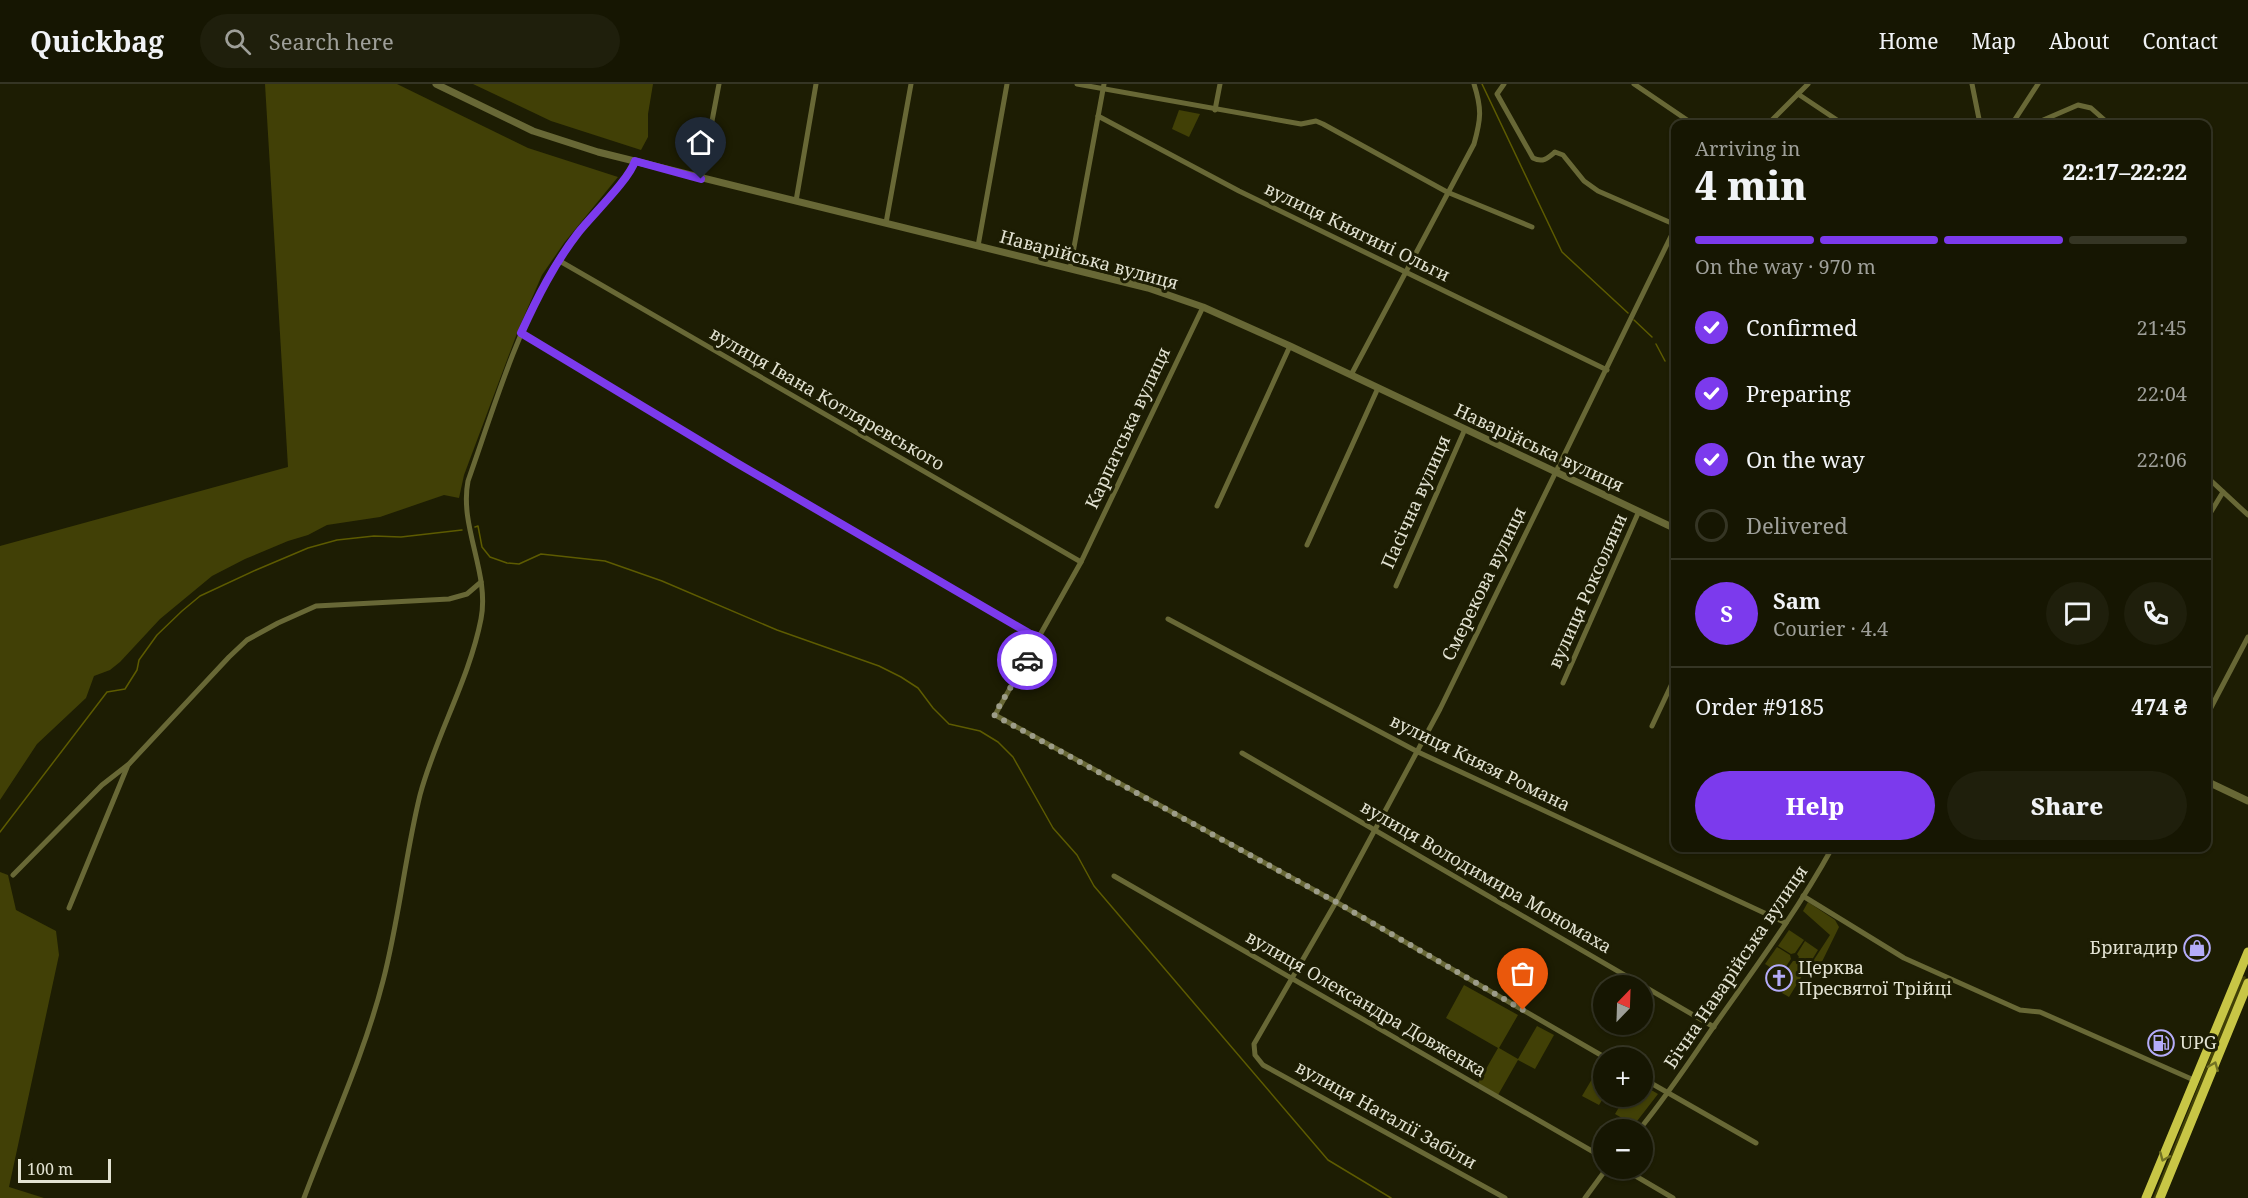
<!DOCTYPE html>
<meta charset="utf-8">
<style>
body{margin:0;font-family:"Noto Serif",serif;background:#1f1f0c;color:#f1f3f6;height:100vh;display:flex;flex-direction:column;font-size:22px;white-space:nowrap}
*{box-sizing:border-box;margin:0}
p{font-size:20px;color:#9e9f99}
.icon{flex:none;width:33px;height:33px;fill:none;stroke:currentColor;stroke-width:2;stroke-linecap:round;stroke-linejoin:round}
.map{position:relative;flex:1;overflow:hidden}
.drawer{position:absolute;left:1671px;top:36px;width:540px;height:732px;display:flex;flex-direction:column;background:#161602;border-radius:12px;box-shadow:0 2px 4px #0004,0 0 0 2px #353524}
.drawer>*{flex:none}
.needle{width:39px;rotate:23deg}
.fabs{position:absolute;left:1593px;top:891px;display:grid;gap:12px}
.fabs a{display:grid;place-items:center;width:60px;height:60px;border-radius:50%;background:#161602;box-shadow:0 2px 4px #0004,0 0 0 2px #353524;font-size:30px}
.scale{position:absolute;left:18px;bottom:15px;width:93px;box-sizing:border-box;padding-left:6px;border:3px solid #e2e2d2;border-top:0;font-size:16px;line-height:21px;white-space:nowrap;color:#e2e2d2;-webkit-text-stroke:4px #1d1d03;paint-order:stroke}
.pin{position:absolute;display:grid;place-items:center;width:51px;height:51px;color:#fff;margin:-62px -26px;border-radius:50% 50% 50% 0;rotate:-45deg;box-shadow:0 0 6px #0007}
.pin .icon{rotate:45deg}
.courier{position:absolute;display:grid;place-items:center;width:60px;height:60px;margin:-30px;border:4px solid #7c3aed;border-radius:50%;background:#fff;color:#222;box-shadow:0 2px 8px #0007}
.head em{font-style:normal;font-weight:800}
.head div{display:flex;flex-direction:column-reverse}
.head{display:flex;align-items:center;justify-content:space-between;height:102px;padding:0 24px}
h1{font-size:39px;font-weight:800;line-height:45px}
.bar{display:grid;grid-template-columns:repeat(4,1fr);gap:9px 6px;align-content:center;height:72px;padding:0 24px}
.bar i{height:8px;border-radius:4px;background:#353524}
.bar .active{background:#7c3aed}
.bar p{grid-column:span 4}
.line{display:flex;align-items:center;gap:15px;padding:0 24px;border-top:2px solid #353524}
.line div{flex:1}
.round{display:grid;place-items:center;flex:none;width:63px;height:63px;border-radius:32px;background:#1f1f0c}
ol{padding:0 24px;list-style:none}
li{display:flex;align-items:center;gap:18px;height:66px}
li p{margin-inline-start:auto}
li .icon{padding:6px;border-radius:50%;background:#7c3aed;color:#fff;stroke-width:4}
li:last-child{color:#9e9f99}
li i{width:33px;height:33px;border:3px solid #353524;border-radius:50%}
.action{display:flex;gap:12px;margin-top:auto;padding:12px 24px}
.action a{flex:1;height:69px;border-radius:36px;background:#7c3aed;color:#fff;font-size:24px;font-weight:800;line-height:69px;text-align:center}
.action a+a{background:#1f1f0c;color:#f1f3f6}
header{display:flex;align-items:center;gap:36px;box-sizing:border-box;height:84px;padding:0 30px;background:#161602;border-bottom:2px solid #353524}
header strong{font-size:28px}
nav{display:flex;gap:33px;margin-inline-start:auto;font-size:21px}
.search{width:420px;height:54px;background:#1f1f0c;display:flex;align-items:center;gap:15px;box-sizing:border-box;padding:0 21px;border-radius:33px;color:#9e9f99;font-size:22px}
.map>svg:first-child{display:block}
.green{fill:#414006}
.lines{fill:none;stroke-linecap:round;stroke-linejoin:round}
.stream{stroke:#5d5b01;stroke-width:1.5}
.minor{stroke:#686836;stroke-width:5}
.tertiary{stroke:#686836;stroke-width:7}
.trunk{stroke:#c8c646;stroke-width:9}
.oneway{stroke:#727224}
.done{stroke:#9d9d8a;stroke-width:6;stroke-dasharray:0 10.8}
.route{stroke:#7c3aed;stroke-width:8}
.labels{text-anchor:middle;stroke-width:6;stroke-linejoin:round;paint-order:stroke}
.street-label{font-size:18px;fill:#e2e2d2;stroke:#1d1d03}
.poi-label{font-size:18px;fill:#e2e2d2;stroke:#1d1d03;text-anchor:start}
</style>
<header>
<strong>Quickbag</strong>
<div class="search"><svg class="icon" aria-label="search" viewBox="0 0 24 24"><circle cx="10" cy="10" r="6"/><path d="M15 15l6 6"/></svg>Search here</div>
<nav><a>Home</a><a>Map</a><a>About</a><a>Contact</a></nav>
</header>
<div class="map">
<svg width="2248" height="1114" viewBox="0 0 2248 1114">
<rect width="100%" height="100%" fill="#1d1d03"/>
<!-- green -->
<g class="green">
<polygon points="265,0 397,0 528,64 618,93 564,159 542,191 519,244 464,391 459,414 444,411 380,433 327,441 308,451 288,457 245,475 212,492 160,535 120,578 110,586 94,592 86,614 37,660 0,716 0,462 288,383"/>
<polygon points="473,0 653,0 648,30 648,53 641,66 551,37"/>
<polygon points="1179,26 1200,30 1189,53 1172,45"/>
<polygon points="0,788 8,791 16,826 56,847 59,871 9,1103 44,1114 0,1114"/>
<polygon points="1808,818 1835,836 1839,843 1813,896 1804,891 1830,851 1803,827"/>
<polygon points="1789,846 1804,856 1795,869 1791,870 1778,862"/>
<polygon points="1805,857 1818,866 1789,913 1782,909 1791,897 1783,891 1793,877 1796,877 1799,873 1797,870"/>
<polygon points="1777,863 1790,871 1791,875 1781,890 1765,880"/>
<polygon points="2245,892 2246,894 2158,1114 2153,1114 2242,893"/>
<polygon points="1464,901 1518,931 1499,964 1518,975 1537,942 1554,951 1535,985 1518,976 1498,1011 1478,999 1498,964 1446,934"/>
<polygon points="1602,978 1603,979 1604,1013 1599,1021 1582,1012"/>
<polygon points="1643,1001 1658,1010 1634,1041 1615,1030 1625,1013 1642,1012"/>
</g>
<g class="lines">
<!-- stream -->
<g class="stream">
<polyline points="1482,0 1562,168 1628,229"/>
<polyline points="1634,236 1652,253"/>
<polyline points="1656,260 1665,277"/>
<polyline points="475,443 478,442 482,463 490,473 507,479 519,480 541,470 605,477 662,497 777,546 879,582 901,593 918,604 933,624 949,640 980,647 998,658 1013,673 1053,744 1077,771 1094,802 1328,1076 1391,1114"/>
<polyline points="0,748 107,608 125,605 137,586 139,576 157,551 182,527 200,512 256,486 308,464 337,456 374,452 401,453 462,446"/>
</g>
<!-- minor -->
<g class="minor">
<polyline points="1077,0 1301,40 1316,37 1323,40 1447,108 1532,143"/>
<path d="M 1504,0 L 1497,10 L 1533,74 C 1543,79 1548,74 1555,68 L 1563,71 L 1584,97 L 1598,107 L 1676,141"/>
<polyline points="1634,0 1693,40"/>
<polyline points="1972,0 1980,40"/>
<polyline points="1798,10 1843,40"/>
<polyline points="1215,26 1220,0"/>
<polyline points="1098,32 1239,107 1607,286"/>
<polyline points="1768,40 1808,0"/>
<polyline points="2012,40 2038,0"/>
<polyline points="2034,40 2078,21 2091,24 2109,40"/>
<polyline points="701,95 719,0"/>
<polyline points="796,117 816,0"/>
<polyline points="886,139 911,0"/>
<polyline points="978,162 1007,0"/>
<polyline points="558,176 1081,478"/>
<polyline points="1070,185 1104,0"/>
<polyline points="521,249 715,366 1039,555"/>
<path d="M 1351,291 L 1474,60 C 1481,35 1482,25 1474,0"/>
<polyline points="2206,392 2248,431"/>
<polyline points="1217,422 1290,262"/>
<polyline points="2206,436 2223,408"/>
<polyline points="1307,461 1378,304"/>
<polyline points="1396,502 1465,345"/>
<polyline points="1168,535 1418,668 1786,839"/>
<polyline points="1563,599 1639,427"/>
<polyline points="996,630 995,631 1081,478 1203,223"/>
<polyline points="995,631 1336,818 1606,974"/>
<polyline points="2206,633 2248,553"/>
<polyline points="1652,642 1676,591"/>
<polyline points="1242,669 1714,943"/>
<polyline points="13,791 102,701 129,680 229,573 247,556 278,539 316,522 449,515 467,510 481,498"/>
<polyline points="1114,792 1604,1074"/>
<polyline points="1803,812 1904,874 2020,926 2040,928 2196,997"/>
<polyline points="69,824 128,681"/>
<polyline points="1642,994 1756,1059"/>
<path d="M 1639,1046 C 1667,1012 1690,977 1714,942 C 1755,884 1798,826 1832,764"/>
<polyline points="1622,1084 1673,1114"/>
<path d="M 304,1114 C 331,1042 364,971 383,897 C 399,836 405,772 420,711 C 436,651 469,596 481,535 C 490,489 459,443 468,397 C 493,326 515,252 552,186 C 566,161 586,138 605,117 C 615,104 630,93 635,77"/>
<polyline points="1505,1114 1263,981 1255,971 1254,960 1336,818 1440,625 1676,142"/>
<polyline points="1585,1114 1607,1084"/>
</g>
<!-- tertiary -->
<g class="tertiary">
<polyline points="436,0 533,47 598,68 1148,204 1203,223 1290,262 1676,445"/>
<polyline points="2206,697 2248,717"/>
</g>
<!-- trunk -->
<g class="trunk">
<polyline points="2146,1114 2248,868"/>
<polyline points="2160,1114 2248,899"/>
</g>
</g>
<!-- one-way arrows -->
<defs><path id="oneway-chevron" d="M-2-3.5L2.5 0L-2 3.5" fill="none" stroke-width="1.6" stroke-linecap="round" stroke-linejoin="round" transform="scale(1.5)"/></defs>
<g class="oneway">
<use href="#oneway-chevron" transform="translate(2214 982) rotate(-68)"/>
<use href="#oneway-chevron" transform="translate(2164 1073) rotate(113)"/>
</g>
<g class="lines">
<!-- done -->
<polyline class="done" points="1027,576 994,631 1336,818 1523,926"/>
<!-- route -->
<path class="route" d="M 701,95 L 635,77 C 629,96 592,131 578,149 C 554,180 537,214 521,249 L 735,378 L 1039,555 L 1027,576"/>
</g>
<!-- icons -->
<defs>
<g id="shop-ring" transform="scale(1.35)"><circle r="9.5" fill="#1d1d03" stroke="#b4acf9" stroke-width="1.5"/><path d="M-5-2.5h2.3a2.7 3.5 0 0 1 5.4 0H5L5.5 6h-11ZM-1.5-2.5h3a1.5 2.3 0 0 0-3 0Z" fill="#b4acf9"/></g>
<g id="church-ring" transform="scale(1.35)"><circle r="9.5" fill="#1d1d03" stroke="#b4acf9" stroke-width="1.5"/><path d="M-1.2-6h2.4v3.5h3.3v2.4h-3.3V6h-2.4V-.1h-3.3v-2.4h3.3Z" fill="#b4acf9"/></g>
<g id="fuel-ring" transform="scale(1.35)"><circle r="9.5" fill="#1d1d03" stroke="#b4acf9" stroke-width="1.5"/><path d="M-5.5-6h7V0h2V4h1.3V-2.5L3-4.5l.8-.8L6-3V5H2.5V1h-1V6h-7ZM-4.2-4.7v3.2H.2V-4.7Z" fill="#b4acf9"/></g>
</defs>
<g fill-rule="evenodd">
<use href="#shop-ring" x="2197" y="864"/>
<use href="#church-ring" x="1779" y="894"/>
<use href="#fuel-ring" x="2161" y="959"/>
</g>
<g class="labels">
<!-- street labels -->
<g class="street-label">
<text transform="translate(1357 148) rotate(26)" y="6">вулиця Княгині Ольги</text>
<text transform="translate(1089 176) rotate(15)" y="6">Наварійська вулиця</text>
<text transform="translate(827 315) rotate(30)" y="6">вулиця Івана Котляревського</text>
<text transform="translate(1128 344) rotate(-65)" y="6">Карпатська вулиця</text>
<text transform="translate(1539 364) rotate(25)" y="6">Наварійська вулиця</text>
<text transform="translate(1416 418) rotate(-66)" y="6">Пасічна вулиця</text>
<text transform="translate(1484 500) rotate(-64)" y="6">Смерекова вулиця</text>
<text transform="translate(1588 507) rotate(-66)" y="6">вулиця Роксоляни</text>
<text transform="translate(1480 679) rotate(26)" y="6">вулиця Князя Романа</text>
<text transform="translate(1486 793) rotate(30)" y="6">вулиця Володимира Мономаха</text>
<text transform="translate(1736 883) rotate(-56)" y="6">Бічна Наварійська вулиця</text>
<text transform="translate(1366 920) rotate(30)" y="6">вулиця Олександра Довженка</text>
<text transform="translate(1386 1031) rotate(29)" y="6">вулиця Наталії Забіли</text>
</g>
<!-- poi labels -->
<g class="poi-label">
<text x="2178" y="870" text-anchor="end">Бригадир</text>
<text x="1798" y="890">Церква<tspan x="1798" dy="21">Пресвятої Трійці</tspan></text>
<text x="2180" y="965">UPG</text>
</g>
</g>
</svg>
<div class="fabs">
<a><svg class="needle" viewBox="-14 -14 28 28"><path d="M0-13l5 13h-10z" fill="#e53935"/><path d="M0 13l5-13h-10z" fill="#9e9f99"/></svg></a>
<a>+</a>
<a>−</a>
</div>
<div class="scale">100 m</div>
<div class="pin" style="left:1523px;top:926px;background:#ea580c"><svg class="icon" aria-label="bag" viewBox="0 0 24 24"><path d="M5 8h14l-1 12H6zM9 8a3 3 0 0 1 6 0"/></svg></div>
<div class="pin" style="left:701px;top:95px;background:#1f2937"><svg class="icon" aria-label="home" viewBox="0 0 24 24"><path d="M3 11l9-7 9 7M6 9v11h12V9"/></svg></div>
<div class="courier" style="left:1027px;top:576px"><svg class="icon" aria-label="car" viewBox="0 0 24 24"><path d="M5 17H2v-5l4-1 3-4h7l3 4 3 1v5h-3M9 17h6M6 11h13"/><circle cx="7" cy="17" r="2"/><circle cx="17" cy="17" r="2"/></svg></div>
<section class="drawer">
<div class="head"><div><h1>4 min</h1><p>Arriving in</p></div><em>22:17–22:22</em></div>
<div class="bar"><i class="active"></i><i class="active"></i><i class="active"></i><i></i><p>On the way · 970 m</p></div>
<ol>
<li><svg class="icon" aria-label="check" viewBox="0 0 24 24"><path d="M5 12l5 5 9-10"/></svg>Confirmed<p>21:45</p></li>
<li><svg class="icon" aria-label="check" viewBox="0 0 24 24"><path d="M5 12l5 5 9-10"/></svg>Preparing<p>22:04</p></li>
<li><svg class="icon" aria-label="check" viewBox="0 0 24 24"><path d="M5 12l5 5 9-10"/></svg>On the way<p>22:06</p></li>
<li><i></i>Delivered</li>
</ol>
<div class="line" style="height:108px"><b class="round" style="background:#7c3aed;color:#fff">S</b><div><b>Sam</b><p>Courier · 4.4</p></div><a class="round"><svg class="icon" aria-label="chat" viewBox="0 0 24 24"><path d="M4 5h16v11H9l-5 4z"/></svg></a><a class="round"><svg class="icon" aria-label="phone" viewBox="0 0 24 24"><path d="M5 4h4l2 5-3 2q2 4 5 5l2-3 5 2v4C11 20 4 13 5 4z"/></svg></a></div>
<div class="line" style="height:78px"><div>Order #9185</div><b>474 ₴</b></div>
<div class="action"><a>Help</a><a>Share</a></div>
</section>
</div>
